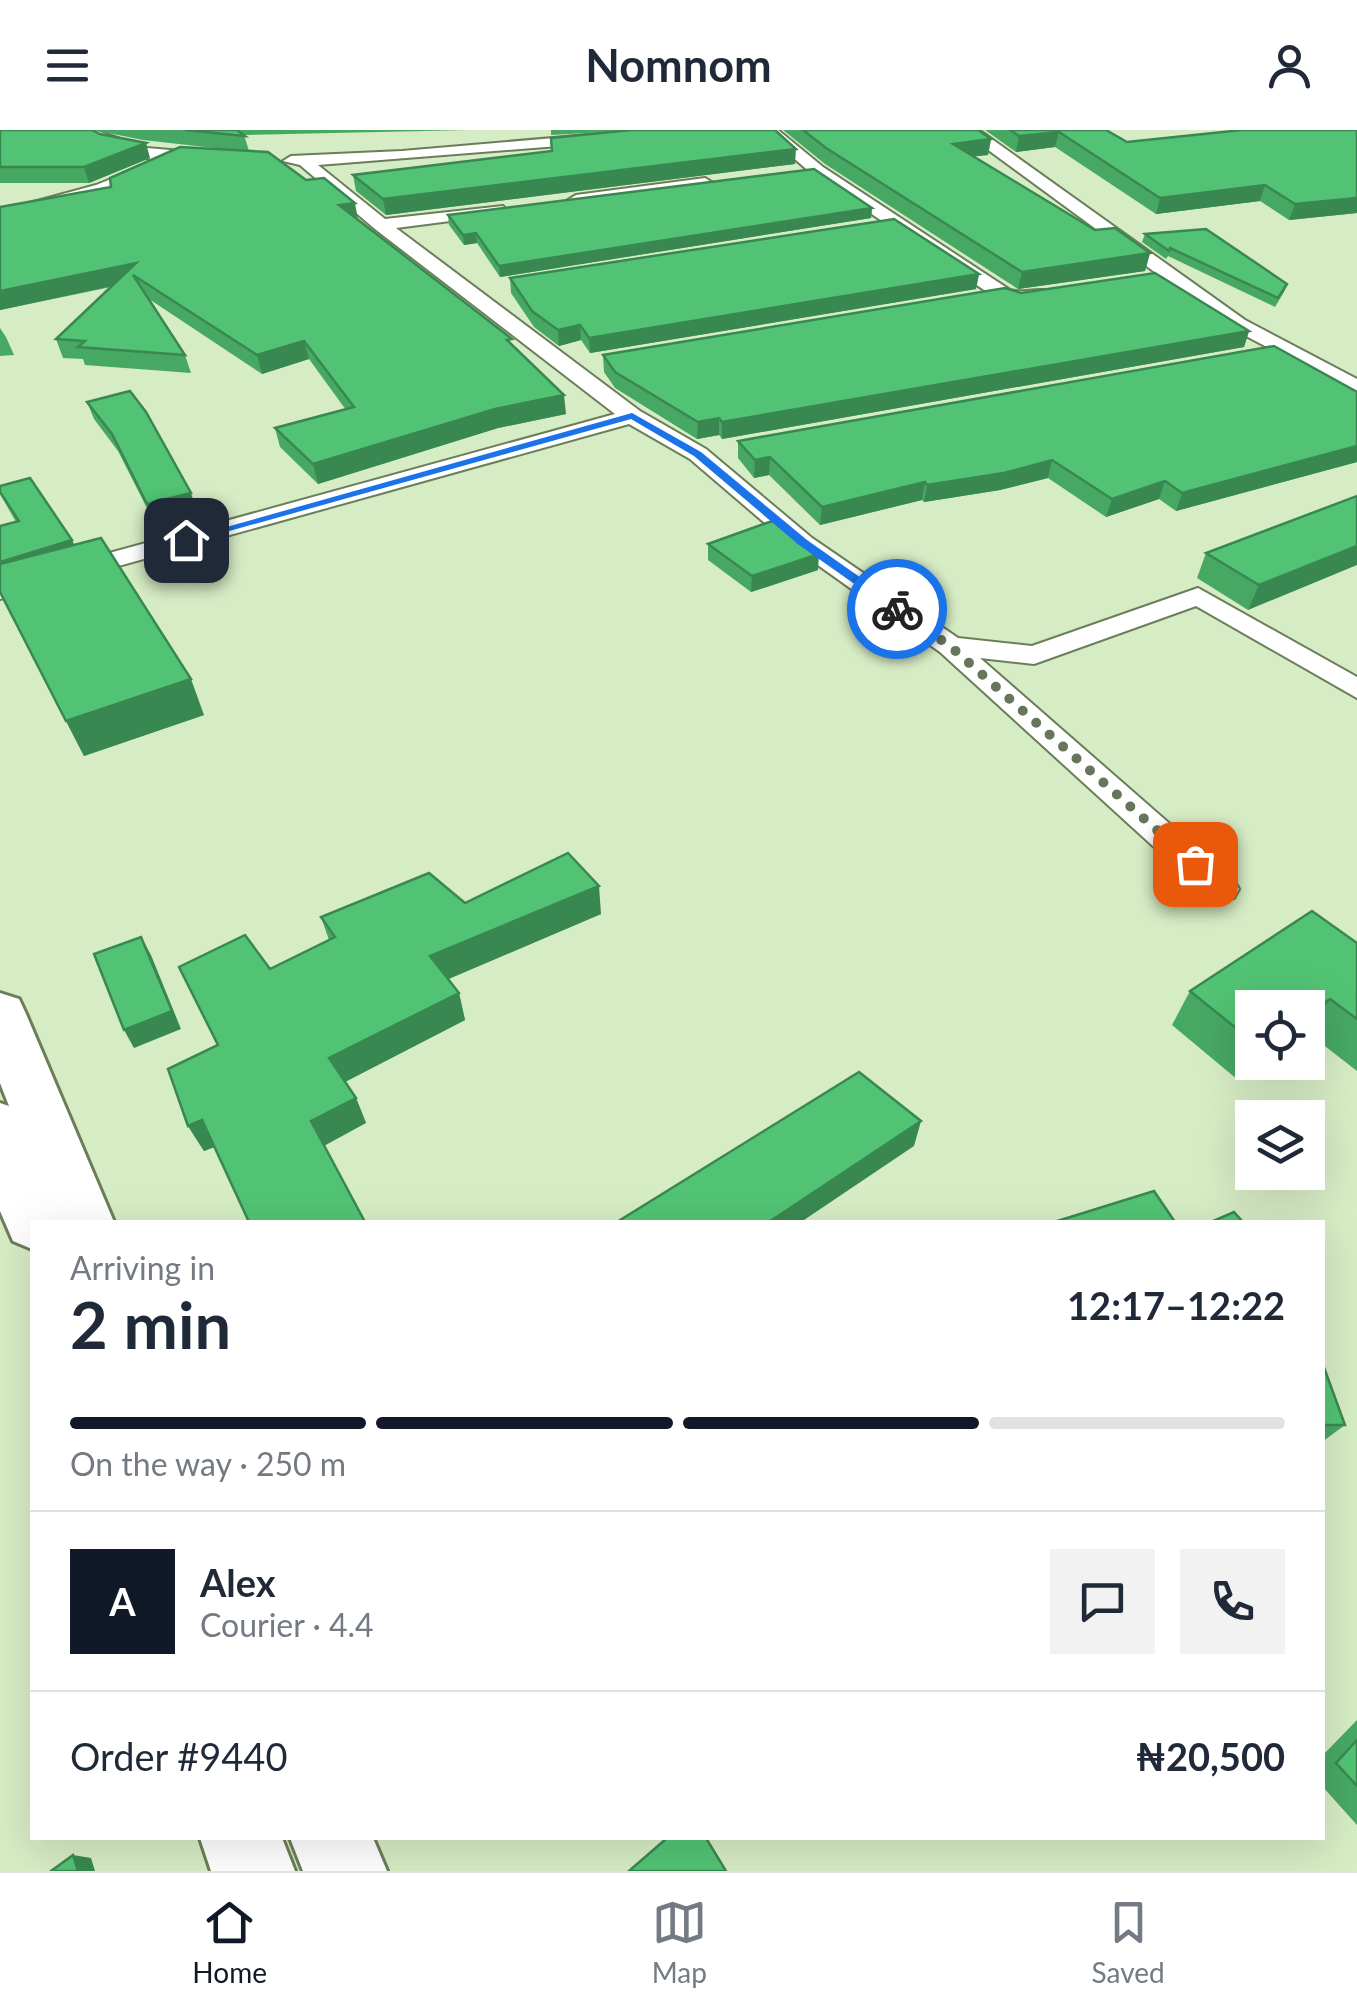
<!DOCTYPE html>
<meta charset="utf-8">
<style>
body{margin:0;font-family:Lato,sans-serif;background:#f2f2f3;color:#1f2937;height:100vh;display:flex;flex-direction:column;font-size:38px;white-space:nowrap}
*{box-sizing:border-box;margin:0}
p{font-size:32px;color:#747a83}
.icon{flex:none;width:55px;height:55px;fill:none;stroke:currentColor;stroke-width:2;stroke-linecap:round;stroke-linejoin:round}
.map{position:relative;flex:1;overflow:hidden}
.sheet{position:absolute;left:30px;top:1090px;width:1295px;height:620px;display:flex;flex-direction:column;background:#fff;border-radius:0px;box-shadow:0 10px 40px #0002}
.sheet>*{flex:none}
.fabs{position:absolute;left:1235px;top:860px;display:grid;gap:20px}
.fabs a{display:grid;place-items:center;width:90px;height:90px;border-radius:0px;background:#fff;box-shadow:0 10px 40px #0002;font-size:50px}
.pin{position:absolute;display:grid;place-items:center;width:85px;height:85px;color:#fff;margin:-42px;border-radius:20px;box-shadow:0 5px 15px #0006}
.courier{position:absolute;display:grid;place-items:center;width:100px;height:100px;margin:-50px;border:8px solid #1a73e8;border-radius:50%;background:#fff;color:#222;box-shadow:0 2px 12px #0007}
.summary em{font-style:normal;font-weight:700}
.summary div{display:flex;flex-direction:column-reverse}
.summary{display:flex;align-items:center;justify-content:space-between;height:170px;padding:0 40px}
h1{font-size:65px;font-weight:700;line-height:75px}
.bar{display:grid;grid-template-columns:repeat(4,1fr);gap:15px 10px;align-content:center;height:120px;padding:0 40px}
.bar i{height:12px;border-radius:8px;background:#e0e1e3}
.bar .on{background:#111827}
.bar p{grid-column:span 4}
.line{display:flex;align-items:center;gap:25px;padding:0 40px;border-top:2px solid #e0e1e3}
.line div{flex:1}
.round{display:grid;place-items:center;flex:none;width:105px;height:105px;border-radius:0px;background:#f2f2f3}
header{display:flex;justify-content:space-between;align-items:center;height:130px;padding:0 40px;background:#fff;font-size:45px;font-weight:700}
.tab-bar{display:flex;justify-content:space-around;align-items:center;height:140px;border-top:2px solid #e0e1e3;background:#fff;font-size:28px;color:#747a83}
.tab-bar a{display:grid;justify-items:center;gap:5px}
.tab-bar .on{color:#111827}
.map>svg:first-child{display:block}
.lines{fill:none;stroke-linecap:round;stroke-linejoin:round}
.street-casing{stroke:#6b7e5a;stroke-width:4}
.secondary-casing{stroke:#6b7e5a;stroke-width:6}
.street{fill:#fff;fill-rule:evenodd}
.secondary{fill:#fff;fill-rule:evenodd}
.wall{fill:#47a864}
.shaded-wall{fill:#398851}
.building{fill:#52c374;stroke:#398851;stroke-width:2.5}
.route{fill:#1a73e8}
.done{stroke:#68755d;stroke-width:10;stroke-dasharray:0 18}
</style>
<header><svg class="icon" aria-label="menu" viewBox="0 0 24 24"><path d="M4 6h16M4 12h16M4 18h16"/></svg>Nomnom<svg class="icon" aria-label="person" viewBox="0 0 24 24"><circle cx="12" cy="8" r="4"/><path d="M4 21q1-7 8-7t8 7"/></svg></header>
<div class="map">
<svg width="1357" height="1741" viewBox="0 0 1357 1741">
<rect width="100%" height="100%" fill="#d6ecc4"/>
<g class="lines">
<!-- street casing -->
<g class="street-casing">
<g id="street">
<path d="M 75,0 L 94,0 L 147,18 L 216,24 L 224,29 L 216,34 C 172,31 110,31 75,0 Z"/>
<polygon points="646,0 706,0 698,5 318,35 385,89 503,76 506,80 497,85 396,98 640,281 706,319 812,408 958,508 1032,516 1198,458 1357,547 1357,568 1196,476 1034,534 980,528 1234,750 1239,759 1234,768 1222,771 1210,768 940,522 794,418 690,329 629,294 0,469 0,453 615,284 375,99 300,35 283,31 291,26 402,21"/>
<path d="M 761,0 L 778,0 L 823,37 L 1010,160 C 1024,165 1042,154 1054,165 L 1051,169 L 1017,175 L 996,168 L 811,43 Z"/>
<polygon points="961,0 979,0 1245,190 1357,249 1357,265 1231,198"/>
<polygon points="159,30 167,35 165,38 108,63 0,91 0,81 96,55"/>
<polygon points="705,48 713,53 711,56 576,75 568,70 576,65"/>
</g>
</g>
<!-- secondary casing -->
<g class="secondary-casing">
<g id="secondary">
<polygon points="0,863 19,869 26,884 114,1092 32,1092 32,1119 13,1111 0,1081 0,973 9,976 0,953"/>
<polygon points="200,1708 282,1708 295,1741 211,1741"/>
<polygon points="290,1708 373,1708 387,1741 303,1741"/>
</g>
</g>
<!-- street -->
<use href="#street" class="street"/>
<!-- secondary -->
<use href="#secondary" class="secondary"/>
</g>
<!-- wall -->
<g class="wall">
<polygon points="0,0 150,28 89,53 0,53"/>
<polygon points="93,0 469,0 244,5 249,21 358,90 512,215 566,284 498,298 318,354 280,317 275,298 346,280 309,229 262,244 149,169 185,225 191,243 85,235 83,229 63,228 56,209 111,157 0,180 0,77 111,57 241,21 143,10"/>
<polygon points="551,0 775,0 795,34 386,85 356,61 353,45 552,21 624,1 551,5"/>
<polygon points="783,0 978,0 991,9 988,25 974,26 1095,100 1150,123 1145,141 1018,159 825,34"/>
<polygon points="985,0 1106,0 1127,12 1357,0 1357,83 1289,90 1260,71 1156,84 1055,17 1016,22"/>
<polygon points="872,78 871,88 500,147 477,113 464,115 449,95 448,85"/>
<polygon points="1145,104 1287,154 1284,162 1275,177 1168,126 1166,129 1142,112"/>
<polygon points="979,144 976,159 590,223 581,210 559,216 534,197 511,163 510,148"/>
<polygon points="1021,163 1249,201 1244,217 722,309 719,305 697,309 615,258 604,242 603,225"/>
<polygon points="0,198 6,207 14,225 0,226"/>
<polygon points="1357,262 1357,332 1176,381 1159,369 1106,387 1048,348 1000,360 924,372 922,370 820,395 769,345 754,348 738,328 738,311"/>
<polygon points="87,272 197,381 154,392 118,321 94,289"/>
<polygon points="0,356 75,415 204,585 84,626 0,462 16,392 0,364"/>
<polygon points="1357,366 1248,480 1197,448 1206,423"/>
<polygon points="708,414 818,440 751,462 708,430"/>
<polygon points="465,773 601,784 448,849 459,863 465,890 345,952 356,968 366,993 214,1017 204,1021 188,996 218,915 270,839 329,810 321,787"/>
<polygon points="1357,813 1357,941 1308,903 1308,878 1252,878 1252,932 1263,932 1238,950 1172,895 1190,861"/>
<polygon points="1322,1232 1345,1295 1322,1312"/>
<polygon points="1357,1590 1357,1695 1322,1656 1322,1626"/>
</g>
<!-- shaded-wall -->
<g class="shaded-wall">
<polygon points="1059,2 1055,17 1016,22 1019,6"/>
<polygon points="991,9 988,25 951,29 953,14"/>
<polygon points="146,13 150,28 89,53 84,37"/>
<polygon points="796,19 795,34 386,85 383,69"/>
<polygon points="1265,55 1260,71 1156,84 1160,68"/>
<polygon points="1357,68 1357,83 1289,90 1295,74"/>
<polygon points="355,73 358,90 339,75"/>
<polygon points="872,78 871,88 500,147 499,136"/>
<polygon points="476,103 477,113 464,115 463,105"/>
<polygon points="1150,123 1145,141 1018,159 1022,142"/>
<polygon points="136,133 135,151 0,180 0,161"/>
<polygon points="979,144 976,159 590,223 589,208"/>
<polygon points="580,195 581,210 559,216 558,200"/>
<polygon points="1249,201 1244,217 722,309 722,292"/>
<polygon points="304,211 309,229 262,244 257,225"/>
<polygon points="564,265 566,284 498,298 318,354 313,334 495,279"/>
<polygon points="719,288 719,305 697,309 698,292"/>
<polygon points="1357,316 1357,332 1176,381 1182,363"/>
<polygon points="770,327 769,345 754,348 755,330"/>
<polygon points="1052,330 1048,348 1000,360 924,372 927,355"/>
<polygon points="1165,351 1159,369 1106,387 1112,369"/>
<polygon points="925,352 922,370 820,395 822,377"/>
<polygon points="191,363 197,381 154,392 147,374"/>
<polygon points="72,410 80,427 0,452 0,432"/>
<polygon points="1357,416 1357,435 1248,480 1259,455"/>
<polygon points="819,424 818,440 751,462 752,446"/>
<polygon points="191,549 204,585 84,626 66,591"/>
<polygon points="599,756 601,784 437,854 430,826"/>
<polygon points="141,807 151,825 181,899 134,918 124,900"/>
<polygon points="459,863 465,890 339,955 329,928"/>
<polygon points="1330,869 1308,901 1308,884"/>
<polygon points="1252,928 1252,932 1263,932 1238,950"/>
<polygon points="356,968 366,993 322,1017 311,991"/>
<polygon points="202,990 217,1016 204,1021 188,996"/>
<polygon points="921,991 914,1016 801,1092 769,1092"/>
<polygon points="73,1725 91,1728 95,1741 78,1741"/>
</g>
<!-- building -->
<g class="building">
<polygon points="0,0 92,0 100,4 146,13 84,37 0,37"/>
<polygon points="185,0 237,0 245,6"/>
<polygon points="631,0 775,0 796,19 383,69 353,45 552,21 551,8"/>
<polygon points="803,0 978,0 991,9 953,14 1095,100 1115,98 1150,123 1022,142 826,18"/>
<polygon points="1010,0 1106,0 1127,12 1242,0 1357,0 1357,68 1295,74 1265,55 1160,68 1059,2 1019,6"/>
<polygon points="180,17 268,22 306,50 324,48 355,73 339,75 512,209 507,210 564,265 495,279 313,334 275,298 354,277 304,211 257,225 133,145 185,225 78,217 85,211 56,209 136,133 0,161 0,77 111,57 110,48"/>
<polygon points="814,39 872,78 499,136 476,103 463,105 448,85"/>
<polygon points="894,89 979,144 589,208 580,195 558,200 532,181 510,148"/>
<polygon points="1206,99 1287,154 1278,168 1170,118 1169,121 1145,104"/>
<polygon points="1155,143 1249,201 722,292 719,288 698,292 615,242 603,225 1005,158 1021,163"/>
<polygon points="1274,216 1357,262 1357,316 1182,363 1165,351 1112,369 1052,330 1004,343 927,355 925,352 822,377 770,327 755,330 738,311"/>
<polygon points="130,261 146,282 191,363 147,374 112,304 87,272"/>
<polygon points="30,348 72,410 0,432 0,396 19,391 0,362 0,356"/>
<polygon points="1357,366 1357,416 1259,455 1206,423"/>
<polygon points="775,390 819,424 752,446 708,414"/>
<polygon points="101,408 191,549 66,591 0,462 0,434"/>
<polygon points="568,723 599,756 430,826 459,863 329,928 356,968 311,991 365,1092 249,1092 202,990 188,996 168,939 218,915 179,837 245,805 270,839 335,807 321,787 429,743 465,773"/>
<polygon points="1312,781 1357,813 1357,889 1330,869 1308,884 1308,878 1252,878 1252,911 1190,861"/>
<polygon points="141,807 172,881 124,900 94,824"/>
<polygon points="859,942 921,991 769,1092 617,1092"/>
<polygon points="1154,1061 1175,1092 1054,1092 1080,1084"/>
<polygon points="1234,1082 1243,1092 1211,1092"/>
<polygon points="1322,1232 1345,1295 1322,1295"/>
<polygon points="1357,1610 1357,1656 1336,1633"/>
<polygon points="667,1708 706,1708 726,1741 629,1741"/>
<polygon points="73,1725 78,1741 51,1741"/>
</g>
<!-- route -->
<polygon class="route" points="632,283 701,322 807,410 901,476 901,481 893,481 799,415 694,326 631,289 190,412 180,410"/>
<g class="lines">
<!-- done -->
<polyline class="done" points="897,479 950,516 1195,734"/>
</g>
</svg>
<div class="fabs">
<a><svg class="icon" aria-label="locate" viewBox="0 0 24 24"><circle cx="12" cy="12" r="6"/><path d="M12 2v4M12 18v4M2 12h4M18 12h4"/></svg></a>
<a><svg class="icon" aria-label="layers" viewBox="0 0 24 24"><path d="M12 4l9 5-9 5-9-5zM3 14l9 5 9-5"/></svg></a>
</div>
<div class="pin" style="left:1195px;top:734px;background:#ea580c"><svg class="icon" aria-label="bag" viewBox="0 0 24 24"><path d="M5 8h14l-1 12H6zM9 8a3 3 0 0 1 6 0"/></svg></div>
<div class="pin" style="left:186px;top:410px;background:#1f2937"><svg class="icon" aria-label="home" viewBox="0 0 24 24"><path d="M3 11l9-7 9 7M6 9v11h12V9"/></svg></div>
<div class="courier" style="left:897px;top:479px"><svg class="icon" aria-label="bike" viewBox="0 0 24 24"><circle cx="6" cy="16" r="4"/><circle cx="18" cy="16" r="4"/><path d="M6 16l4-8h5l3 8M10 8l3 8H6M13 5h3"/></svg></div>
<section class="sheet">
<div class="summary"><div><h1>2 min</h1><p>Arriving in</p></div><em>12:17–12:22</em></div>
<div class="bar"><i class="on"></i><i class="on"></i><i class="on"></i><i></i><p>On the way · 250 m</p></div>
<div class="line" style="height:180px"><b class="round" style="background:#111827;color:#fff">A</b><div><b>Alex</b><p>Courier · 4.4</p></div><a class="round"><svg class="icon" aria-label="chat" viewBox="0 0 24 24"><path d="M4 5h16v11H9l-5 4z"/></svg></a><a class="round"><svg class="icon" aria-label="phone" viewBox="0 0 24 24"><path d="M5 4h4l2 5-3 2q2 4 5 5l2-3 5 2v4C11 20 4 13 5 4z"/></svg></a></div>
<div class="line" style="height:130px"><div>Order #9440</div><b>₦20,500</b></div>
</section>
</div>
<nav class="tab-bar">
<a class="on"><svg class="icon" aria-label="home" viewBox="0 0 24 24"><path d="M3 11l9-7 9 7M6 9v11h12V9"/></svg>Home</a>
<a><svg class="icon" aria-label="map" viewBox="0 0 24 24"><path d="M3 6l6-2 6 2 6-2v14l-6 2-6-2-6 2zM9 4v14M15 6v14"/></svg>Map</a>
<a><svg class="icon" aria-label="saved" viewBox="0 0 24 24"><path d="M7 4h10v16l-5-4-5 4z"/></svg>Saved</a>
</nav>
